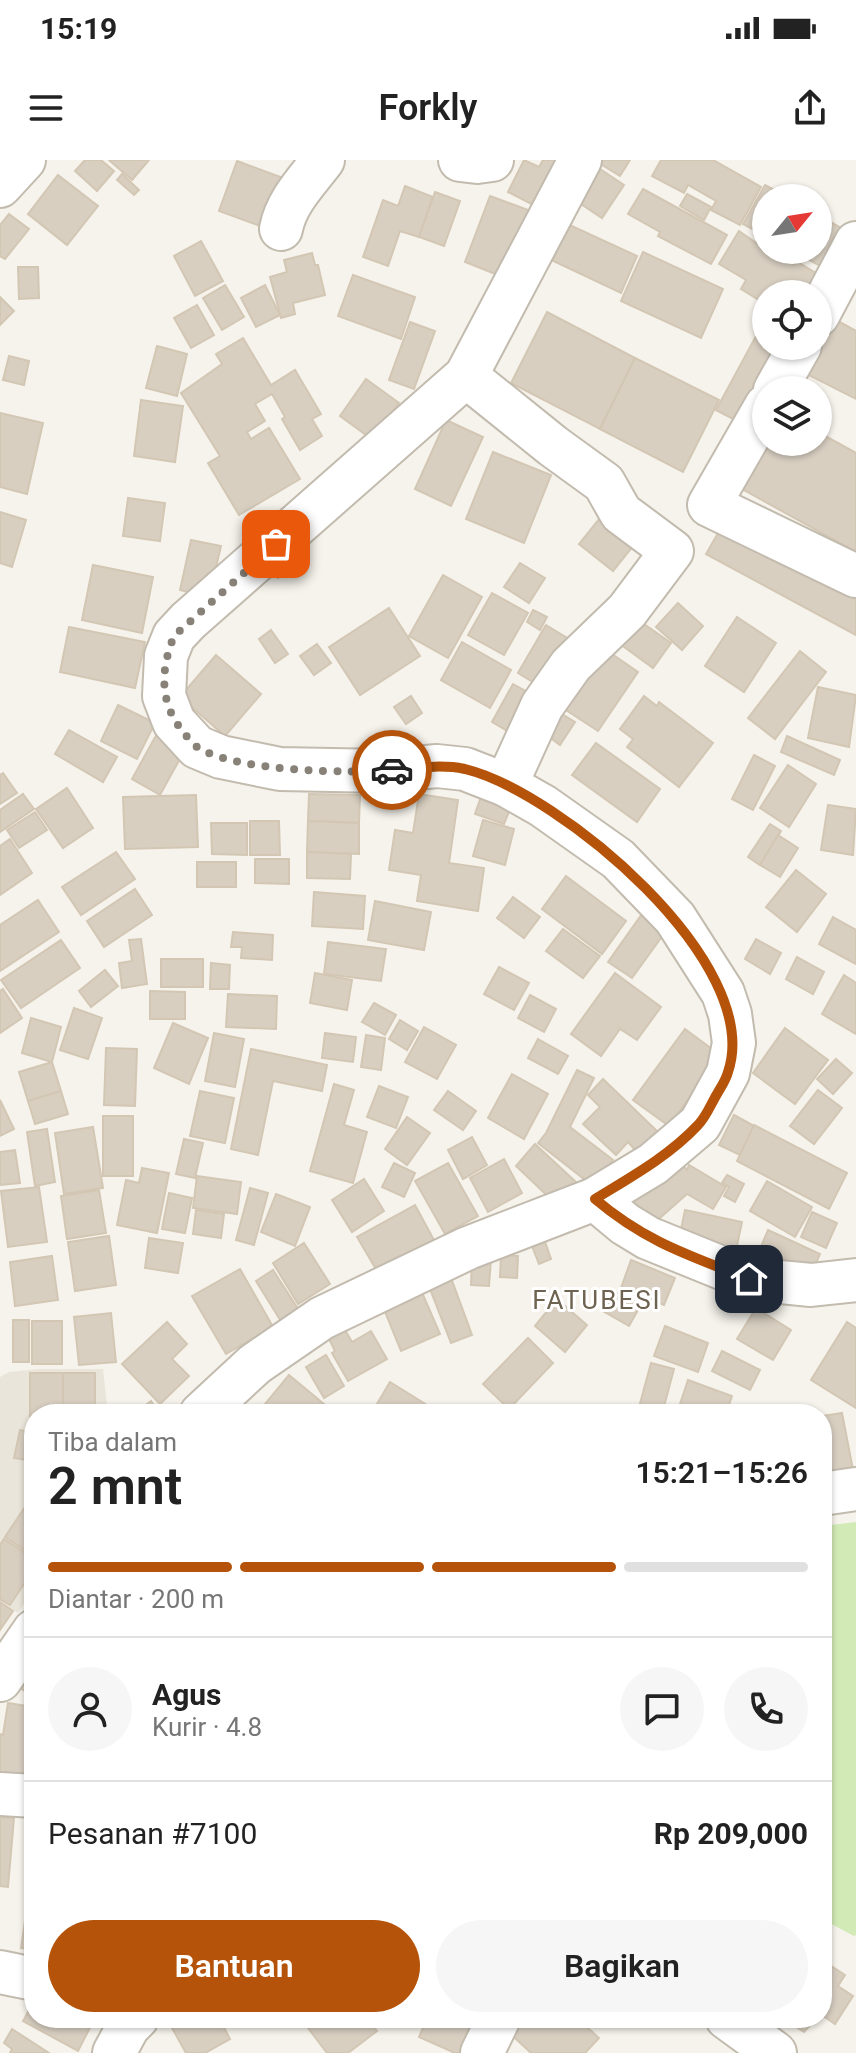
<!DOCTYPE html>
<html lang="id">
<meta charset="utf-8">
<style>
body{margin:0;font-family:Roboto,sans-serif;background:#f6f6f6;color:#222;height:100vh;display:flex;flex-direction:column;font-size:30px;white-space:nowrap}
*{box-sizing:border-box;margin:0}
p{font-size:26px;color:#767676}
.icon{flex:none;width:44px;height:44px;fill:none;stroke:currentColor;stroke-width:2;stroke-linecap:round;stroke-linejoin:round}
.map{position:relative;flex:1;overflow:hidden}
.details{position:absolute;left:24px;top:1244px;width:808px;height:624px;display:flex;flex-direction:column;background:#fff;border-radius:32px;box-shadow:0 2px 6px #0004}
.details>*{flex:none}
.needle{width:52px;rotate:60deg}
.fabs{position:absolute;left:752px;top:24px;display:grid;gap:16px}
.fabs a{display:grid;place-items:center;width:80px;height:80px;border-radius:50%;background:#fff;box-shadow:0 2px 6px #0004;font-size:40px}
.pin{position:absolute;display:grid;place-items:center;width:68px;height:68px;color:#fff;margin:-34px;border-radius:16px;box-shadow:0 4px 12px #0006}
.courier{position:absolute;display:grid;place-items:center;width:80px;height:80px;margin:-40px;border:6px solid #b45309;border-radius:50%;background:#fff;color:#222;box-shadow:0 2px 10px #0007}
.head em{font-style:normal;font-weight:600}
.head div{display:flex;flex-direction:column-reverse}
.head{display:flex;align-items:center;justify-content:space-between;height:136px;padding:0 24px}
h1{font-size:52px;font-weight:600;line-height:60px}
.bar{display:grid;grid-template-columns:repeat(4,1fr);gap:12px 8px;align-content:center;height:96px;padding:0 24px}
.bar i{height:10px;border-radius:6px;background:#e0e0e0}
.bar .active{background:#b45309}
.bar p{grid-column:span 4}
.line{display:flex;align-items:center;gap:20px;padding:0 24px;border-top:2px solid #e0e0e0}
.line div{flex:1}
.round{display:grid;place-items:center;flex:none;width:84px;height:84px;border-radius:42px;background:#f6f6f6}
.action{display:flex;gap:16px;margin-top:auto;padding:16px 24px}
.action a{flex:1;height:92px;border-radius:48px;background:#b45309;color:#fff;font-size:32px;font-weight:600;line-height:92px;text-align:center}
.action a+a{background:#f6f6f6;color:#222}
.status{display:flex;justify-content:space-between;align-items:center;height:56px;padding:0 40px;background:#fff;direction:ltr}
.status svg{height:22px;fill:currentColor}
header{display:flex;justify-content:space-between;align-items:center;height:104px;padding:0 24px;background:#fff;font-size:36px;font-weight:600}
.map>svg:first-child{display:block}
.residential{fill:#eae5da}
.green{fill:#d2eab5}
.building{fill:#d8cfc1;stroke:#d3c7b4;stroke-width:2}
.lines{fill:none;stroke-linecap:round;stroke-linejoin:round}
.minor-casing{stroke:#c2bbae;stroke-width:46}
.minor{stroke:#fff;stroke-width:42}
.done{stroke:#878178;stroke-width:8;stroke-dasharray:0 14.4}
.route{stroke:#b45309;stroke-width:10}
.labels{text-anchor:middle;stroke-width:6;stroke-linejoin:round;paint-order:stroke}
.quarter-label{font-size:26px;letter-spacing:2px;fill:#6e6250;stroke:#fff}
</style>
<div class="status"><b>15:19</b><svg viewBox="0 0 49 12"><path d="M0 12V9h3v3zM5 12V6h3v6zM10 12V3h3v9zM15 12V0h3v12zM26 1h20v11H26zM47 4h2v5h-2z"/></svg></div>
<header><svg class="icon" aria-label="menu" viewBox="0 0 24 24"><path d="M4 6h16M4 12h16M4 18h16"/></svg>Forkly<svg class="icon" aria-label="share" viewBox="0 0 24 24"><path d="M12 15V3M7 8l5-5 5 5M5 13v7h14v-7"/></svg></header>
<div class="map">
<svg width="856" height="1893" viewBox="0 0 856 1893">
<rect width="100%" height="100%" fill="#f6f3ec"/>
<!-- residential -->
<polygon class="residential" points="38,1209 103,1209 108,1254 34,1254 34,1428 18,1453 0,1441 0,1217 9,1212"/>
<!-- green -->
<polygon class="green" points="856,1362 856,1775 854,1776 822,1759 822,1366"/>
<!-- building -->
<g class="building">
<polygon points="85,0 101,0 114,11 97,31 75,11"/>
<polygon points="109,0 149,0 132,20"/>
<polygon points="524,0 539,7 543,0 565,0 547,52 508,32"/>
<polygon points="594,0 630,0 620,16"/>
<polygon points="661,0 713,0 761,27 740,65 711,50 716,41 688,25 684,33 652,16"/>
<polygon points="237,1 289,20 271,70 219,51"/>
<polygon points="588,1 624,25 602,58 566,34"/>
<polygon points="122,14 139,30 134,35 117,20"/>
<polygon points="58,15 98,46 67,85 28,54"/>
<polygon points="765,25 789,38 766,38 766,76 743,64"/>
<polygon points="405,26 433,37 419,77 400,71 388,106 363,97 383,40 398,46"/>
<polygon points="643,29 727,75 711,104 658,76 660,72 628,54"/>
<polygon points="435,32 460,41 444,86 419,77"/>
<polygon points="687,34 711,47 704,60 680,46"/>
<polygon points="490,36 531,51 505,118 465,102"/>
<polygon points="9,54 29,69 5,99 0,96 0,65"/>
<polygon points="823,58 852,74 831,112 802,96 806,90 818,90 818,68"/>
<polygon points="563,62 637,96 621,133 547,98"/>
<polygon points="739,71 766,90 794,105 796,101 824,118 814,134 766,134 765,144 741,129 746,120 719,104"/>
<polygon points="201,81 223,121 195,136 174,96"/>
<polygon points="643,92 723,129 701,178 621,141"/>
<polygon points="312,93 315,105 318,105 325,135 293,143 295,154 281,158 270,117 287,112 284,100"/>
<polygon points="18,107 38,107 39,138 19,139"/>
<polygon points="353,115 415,137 401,179 338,156"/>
<polygon points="225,125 244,157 222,170 203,138"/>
<polygon points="265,125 280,155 256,167 241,138"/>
<polygon points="0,137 14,151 0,165"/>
<polygon points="197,145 214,175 191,188 174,158"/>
<polygon points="547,152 635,198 600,269 511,223"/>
<polygon points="827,155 856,171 856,239 799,210"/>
<polygon points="410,162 435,171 414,229 389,220"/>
<polygon points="756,176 766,181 766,186 774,186 792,196 752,269 716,250"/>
<polygon points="243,178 271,225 295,210 321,254 312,259 322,276 300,290 282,259 285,257 272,234 255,244 265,261 247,272 251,279 269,268 300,319 239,355 208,303 220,296 181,233 222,204 216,194"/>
<polygon points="157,186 187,194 177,236 146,228"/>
<polygon points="9,196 29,201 24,225 3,220"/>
<polygon points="635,198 719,240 683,312 600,269"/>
<polygon points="366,219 399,243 373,280 340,256"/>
<polygon points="141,240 183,246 175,302 134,296"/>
<polygon points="0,253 43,263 27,334 0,327"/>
<polygon points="446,260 483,277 451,346 415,329"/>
<polygon points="818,272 856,293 856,392 733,324 766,282 818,282"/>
<polygon points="493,292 551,315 524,383 466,359"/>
<polygon points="128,338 165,343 160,381 123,376"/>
<polygon points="0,352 26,360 12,407 0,403"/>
<polygon points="600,358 634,385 613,411 579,384"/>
<polygon points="722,366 856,438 856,475 706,394"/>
<polygon points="191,380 221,386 209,437 180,430"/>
<polygon points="289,387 300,404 278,418 267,400"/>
<polygon points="520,403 545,418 529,443 504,427"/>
<polygon points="93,405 153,417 142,473 82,460"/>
<polygon points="443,415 482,437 448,498 409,476"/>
<polygon points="492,433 528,453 504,495 468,475"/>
<polygon points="678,443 703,466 682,490 656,467"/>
<polygon points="389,448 420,496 360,535 329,487"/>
<polygon points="533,450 547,457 540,470 527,462"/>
<polygon points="634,457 671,483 653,508 616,481"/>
<polygon points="737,457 776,483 744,532 705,506"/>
<polygon points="546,465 574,482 546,530 518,513"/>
<polygon points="69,467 145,482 135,528 60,512"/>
<polygon points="271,470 288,494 275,503 259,479"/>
<polygon points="462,482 511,510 490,548 441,520"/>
<polygon points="596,483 638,512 598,571 555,543"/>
<polygon points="317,484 331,503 314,515 300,496"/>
<polygon points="800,491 826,512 775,579 748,558"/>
<polygon points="216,495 261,534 225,576 180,537"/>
<polygon points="513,524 538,538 516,576 492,562"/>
<polygon points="818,527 856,535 849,587 808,578"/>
<polygon points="411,536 422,553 406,564 394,547"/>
<polygon points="644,536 657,546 659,542 713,583 679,627 627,587 633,579 620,569"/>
<polygon points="118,545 155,563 137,599 101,581"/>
<polygon points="562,554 575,562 560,585 548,576"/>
<polygon points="69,570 117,597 103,622 55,594"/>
<polygon points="159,570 187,586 160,635 132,619"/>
<polygon points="787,576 840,600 834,615 781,592"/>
<polygon points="596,583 660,629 637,662 572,615"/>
<polygon points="754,595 775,606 753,650 732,639"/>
<polygon points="788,605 816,624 789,667 760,648"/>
<polygon points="3,613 17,633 0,644 0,615"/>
<polygon points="67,628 93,668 63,688 36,649"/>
<polygon points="23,634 34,649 0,672 0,650"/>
<polygon points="309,634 360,635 359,663 308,661"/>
<polygon points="419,634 458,640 449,703 484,708 478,751 417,741 421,715 389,710 395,670 413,673"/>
<polygon points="482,634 512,644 504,664 475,654"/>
<polygon points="196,635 198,687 125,689 123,637"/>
<polygon points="828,645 856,649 853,695 821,690"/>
<polygon points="35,652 47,670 19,688 7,670"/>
<polygon points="483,660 514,669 505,705 473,696"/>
<polygon points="250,661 279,661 280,695 250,695"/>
<polygon points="308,661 359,663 359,694 307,692"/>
<polygon points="211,663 247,663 247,695 212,694"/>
<polygon points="770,664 781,671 760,705 748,697"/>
<polygon points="778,675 798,688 780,717 760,705"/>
<polygon points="10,679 32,713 0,735 0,686"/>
<polygon points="116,692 135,719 81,755 62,727"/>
<polygon points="307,692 351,694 350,719 307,718"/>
<polygon points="255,699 289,699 289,724 255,723"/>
<rect x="197" y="702" width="39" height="25"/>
<polygon points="796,710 826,734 797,772 766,747"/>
<polygon points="566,716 626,761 602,794 542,749"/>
<polygon points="135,729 152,755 104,787 87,761"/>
<polygon points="314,732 365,736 363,769 312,766"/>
<polygon points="513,737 540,757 524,778 497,758"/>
<polygon points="38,740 59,772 0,811 0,765"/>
<polygon points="375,741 431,752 424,790 368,780"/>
<polygon points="642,754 666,771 632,818 608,802"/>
<polygon points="833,757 856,770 856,804 819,784"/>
<polygon points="563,769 600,796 583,818 546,791"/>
<polygon points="233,772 273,775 272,800 241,798 242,787 231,787"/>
<polygon points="141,779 147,824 122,828 119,803 132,801 129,780"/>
<polygon points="756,779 781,793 770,814 745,799"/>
<polygon points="61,780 80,808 21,848 1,820"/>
<polygon points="328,782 386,789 381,821 324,814"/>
<polygon points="797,797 824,812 813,834 786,819"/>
<rect x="161" y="799" width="42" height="28"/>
<polygon points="211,803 230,805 229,829 210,829"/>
<polygon points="499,807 529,823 514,850 484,834"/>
<polygon points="105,810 118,826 91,847 79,831"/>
<polygon points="315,813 352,820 347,850 310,843"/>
<polygon points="615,813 661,847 637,880 620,869 601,896 571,874"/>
<polygon points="844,815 856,823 856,874 822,854"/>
<polygon points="3,829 22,858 0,873 0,831"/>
<polygon points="150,831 185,832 185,859 150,859"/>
<polygon points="228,834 277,836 276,869 226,867"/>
<polygon points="530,835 556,849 544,872 518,858"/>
<polygon points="374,843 396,855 385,875 362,862"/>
<polygon points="74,848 102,858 88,899 60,890"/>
<polygon points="31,858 61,867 52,902 22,893"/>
<polygon points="400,860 418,871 407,890 389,879"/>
<polygon points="173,863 208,878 189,924 154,908"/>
<polygon points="424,867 456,885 437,919 405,902"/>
<polygon points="785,868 828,900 795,944 753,913"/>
<polygon points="685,869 720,895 669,966 633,940"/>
<polygon points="214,873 244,879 235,927 205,921"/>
<polygon points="325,873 356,877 353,902 322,898"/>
<polygon points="366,875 385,878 381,910 361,907"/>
<polygon points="538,879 568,896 558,914 528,898"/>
<polygon points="106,888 137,889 135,946 104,945"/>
<polygon points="251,889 327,905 322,931 273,921 258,995 231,989"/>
<polygon points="836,899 852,913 833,934 817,919"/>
<polygon points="52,902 61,931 28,941 19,912"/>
<polygon points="577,910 594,918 570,967 613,1000 593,1026 538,983 546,973"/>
<polygon points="512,914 548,934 524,979 488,958"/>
<polygon points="603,919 657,971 637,992 628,982 616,995 583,964 600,947 588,935"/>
<polygon points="334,924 354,930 344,965 367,972 353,1023 310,1011"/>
<polygon points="379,926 408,937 396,968 367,957"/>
<polygon points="818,930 842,948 814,984 790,966"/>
<polygon points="61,931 68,954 35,964 28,941"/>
<polygon points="200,931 234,938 225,983 190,976"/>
<polygon points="448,931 476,951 463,970 434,950"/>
<polygon points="0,940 14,969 0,976"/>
<polygon points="734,955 754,966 740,995 719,985"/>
<rect x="103" y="956" width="30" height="60"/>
<polygon points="407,957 430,973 407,1005 385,989"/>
<polygon points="754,965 847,1013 829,1049 737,1001"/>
<polygon points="93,967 103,1028 64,1034 55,973"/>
<polygon points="47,969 55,1022 35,1026 27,972"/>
<polygon points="472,977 487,1005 463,1019 448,990"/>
<polygon points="184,979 203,983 195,1018 176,1014"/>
<polygon points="535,984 576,1022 556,1044 516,1006"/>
<polygon points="15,990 20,1023 0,1025 0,992"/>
<polygon points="504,999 522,1033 488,1052 470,1018"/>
<polygon points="677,999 687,1010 689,1005 726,1027 713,1049 687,1034 652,1065 631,1042"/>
<polygon points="394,1003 415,1013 404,1037 382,1027"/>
<polygon points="448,1003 478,1056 445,1074 415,1021"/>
<polygon points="142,1008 169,1013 157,1073 117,1065 126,1020 139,1023"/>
<polygon points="727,1015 744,1024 735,1042 724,1036 729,1027 722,1023"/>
<polygon points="197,1016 241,1022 237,1054 193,1048"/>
<polygon points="364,1019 384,1051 352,1072 332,1040"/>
<polygon points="767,1021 812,1047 795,1077 750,1051"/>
<polygon points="39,1027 47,1082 8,1087 1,1031"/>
<polygon points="250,1028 268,1033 254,1085 236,1080"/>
<polygon points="99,1030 106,1073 67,1079 61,1036"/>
<polygon points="169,1033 192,1038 185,1073 162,1069"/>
<polygon points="276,1034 310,1047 295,1086 261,1072"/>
<polygon points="415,1045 434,1080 377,1111 357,1077"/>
<polygon points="196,1050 224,1054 221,1078 193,1074"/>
<polygon points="685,1050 742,1062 735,1095 678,1084"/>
<polygon points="812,1052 837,1063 826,1088 801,1077"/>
<polygon points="768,1070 820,1094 809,1119 757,1096"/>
<polygon points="109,1076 116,1125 75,1131 68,1082"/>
<polygon points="543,1076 551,1099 539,1104 530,1081"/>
<polygon points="149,1078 183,1083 178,1113 145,1108"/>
<polygon points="304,1083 330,1124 298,1144 273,1103"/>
<polygon points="501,1095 518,1096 517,1118 500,1117"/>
<polygon points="52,1096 58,1140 15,1146 10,1102"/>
<polygon points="472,1098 491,1099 489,1126 471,1125"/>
<polygon points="631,1100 675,1118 664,1145 621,1128"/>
<polygon points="447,1107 472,1175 451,1183 425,1116"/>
<polygon points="240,1109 273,1167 226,1194 192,1136"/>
<polygon points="273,1110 300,1152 282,1163 256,1121"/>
<polygon points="417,1121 440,1174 401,1191 379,1137"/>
<polygon points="614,1131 641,1145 629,1166 603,1151"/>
<polygon points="557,1139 587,1165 565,1192 535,1166"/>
<polygon points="756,1148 791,1170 773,1200 737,1179"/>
<polygon points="111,1153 116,1202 79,1205 74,1157"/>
<rect x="13" y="1160" width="16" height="42"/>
<rect x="32" y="1161" width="30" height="43"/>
<polygon points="167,1162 187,1184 172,1199 189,1216 160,1244 122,1204"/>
<polygon points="847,1162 856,1168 856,1248 811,1220"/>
<polygon points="665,1166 708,1183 698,1212 654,1196"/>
<polygon points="345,1170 352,1182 371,1171 387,1199 348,1221 332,1193 335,1191 329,1179"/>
<polygon points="528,1178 553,1203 509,1249 483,1224"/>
<polygon points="722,1191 760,1210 750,1230 712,1211"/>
<polygon points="326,1195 344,1226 324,1238 306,1207"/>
<polygon points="651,1203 674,1209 662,1254 638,1251"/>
<polygon points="30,1213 63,1213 63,1254 34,1254 34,1267 30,1267"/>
<rect x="63" y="1213" width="32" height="41"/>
<polygon points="289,1215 336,1254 265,1254 260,1250"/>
<polygon points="688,1220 732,1236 726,1254 665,1254 667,1246 678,1250"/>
<polygon points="390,1222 440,1253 440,1254 371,1254"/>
<polygon points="151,1241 160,1254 134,1254"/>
<polygon points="842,1253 854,1315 832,1319 822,1256"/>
<polygon points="20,1270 34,1273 34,1301 14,1298"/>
<polygon points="27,1344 34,1349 34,1392 32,1395 5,1377"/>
<polygon points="4,1379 34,1399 34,1409 10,1445 0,1439 0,1385"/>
<polygon points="0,1442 13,1451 0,1470"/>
<polygon points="34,1500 34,1537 17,1526"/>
<polygon points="8,1543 34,1547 34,1620 0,1616 0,1574 3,1575"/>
<polygon points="0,1657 14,1658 8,1727 0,1726"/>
<polygon points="30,1679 34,1679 34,1716 25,1715"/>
<polygon points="26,1754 34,1755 34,1789 21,1788"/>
<polygon points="822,1800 845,1815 838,1826 853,1836 835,1864 822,1855"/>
<polygon points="34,1841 34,1858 95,1858 78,1891 23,1861"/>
<polygon points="191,1858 219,1858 230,1879 205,1893 186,1893 172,1868"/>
<polygon points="321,1858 367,1858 377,1871 348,1893 327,1893 308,1868"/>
<polygon points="427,1858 487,1858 475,1893 455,1893 419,1877"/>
<polygon points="510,1858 577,1858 599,1878 585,1893 531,1893 502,1866"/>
<polygon points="786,1858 817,1858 804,1872 785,1860"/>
<polygon points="12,1869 49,1893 10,1893 12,1889 4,1883"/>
</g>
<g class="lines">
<!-- minor casing -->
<g class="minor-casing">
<g id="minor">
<polyline points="460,0 477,2 492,0"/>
<polyline points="0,26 24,0"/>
<path d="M 281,69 C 286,42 307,21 323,0"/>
<polyline points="818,155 856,83"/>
<polyline points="466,216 553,286 604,323 621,353 672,391 627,451 571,505 542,546 506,625"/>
<polyline points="775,230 800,186"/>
<polyline points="766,246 709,345 856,416"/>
<polyline points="595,1039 625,1064 648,1078 749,1119 811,1125 856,1120"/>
<polyline points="201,1254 255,1204 322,1158 468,1088 595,1039 653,1004 700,964 728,913 734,883 730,854 723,833 675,758 618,699 543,646 506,625 465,609 437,606 384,611 280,609 221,597 197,587 174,562 164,536 166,496 174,476 188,461 466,216 580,0"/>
<polyline points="822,1334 856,1329"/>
<polyline points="0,1520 34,1471"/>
<polyline points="0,1634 34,1636"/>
<polyline points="0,1812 34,1819"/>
<polyline points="727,1858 775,1893"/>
<polyline points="114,1893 128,1867 137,1858"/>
<polyline points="482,1893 499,1858"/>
</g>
</g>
<!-- minor -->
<use href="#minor" class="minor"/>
</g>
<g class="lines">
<!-- done -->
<path class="done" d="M 276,384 L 174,476 C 160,511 159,544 185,574 C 188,578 192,584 197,587 C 232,611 349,614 392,610"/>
<!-- route -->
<path class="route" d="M 392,610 C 416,608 441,604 465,609 C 559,632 765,803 728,912 C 726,920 721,927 717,934 C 711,944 706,957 698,965 C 669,996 631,1017 595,1039 C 646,1082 688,1095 749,1119"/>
</g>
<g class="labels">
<!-- quarter labels -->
<g class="quarter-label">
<text x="597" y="1149">FATUBESI</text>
</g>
</g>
</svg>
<div class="fabs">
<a><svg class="needle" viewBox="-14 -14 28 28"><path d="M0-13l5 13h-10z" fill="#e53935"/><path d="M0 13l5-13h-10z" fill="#767676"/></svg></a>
<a><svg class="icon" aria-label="locate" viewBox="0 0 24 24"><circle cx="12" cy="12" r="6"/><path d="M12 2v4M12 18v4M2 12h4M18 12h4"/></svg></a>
<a><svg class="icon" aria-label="layers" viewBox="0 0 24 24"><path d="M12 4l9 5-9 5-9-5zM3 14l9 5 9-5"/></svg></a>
</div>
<div class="pin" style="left:276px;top:384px;background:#ea580c"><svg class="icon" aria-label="bag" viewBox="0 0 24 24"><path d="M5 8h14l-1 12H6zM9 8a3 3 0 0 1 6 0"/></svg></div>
<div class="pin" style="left:749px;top:1119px;background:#1f2937"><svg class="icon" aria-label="home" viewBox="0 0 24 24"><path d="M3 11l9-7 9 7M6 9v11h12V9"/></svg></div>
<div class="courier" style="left:392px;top:610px"><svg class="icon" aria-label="car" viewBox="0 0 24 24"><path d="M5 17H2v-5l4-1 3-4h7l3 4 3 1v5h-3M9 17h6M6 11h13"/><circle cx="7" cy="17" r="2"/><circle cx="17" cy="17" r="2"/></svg></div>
<section class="details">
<div class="head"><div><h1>2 mnt</h1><p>Tiba dalam</p></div><em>15:21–15:26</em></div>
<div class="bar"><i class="active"></i><i class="active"></i><i class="active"></i><i></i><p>Diantar · 200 m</p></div>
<div class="line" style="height:144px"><a class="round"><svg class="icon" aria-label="person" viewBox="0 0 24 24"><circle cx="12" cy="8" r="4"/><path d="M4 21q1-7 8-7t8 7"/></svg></a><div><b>Agus</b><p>Kurir · 4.8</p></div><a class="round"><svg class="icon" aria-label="chat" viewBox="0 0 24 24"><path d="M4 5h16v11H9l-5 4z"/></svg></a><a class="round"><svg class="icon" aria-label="phone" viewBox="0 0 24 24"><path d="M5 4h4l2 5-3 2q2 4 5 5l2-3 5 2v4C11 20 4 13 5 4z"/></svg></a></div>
<div class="line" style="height:104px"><div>Pesanan #7100</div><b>Rp 209,000</b></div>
<div class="action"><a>Bantuan</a><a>Bagikan</a></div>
</section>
</div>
